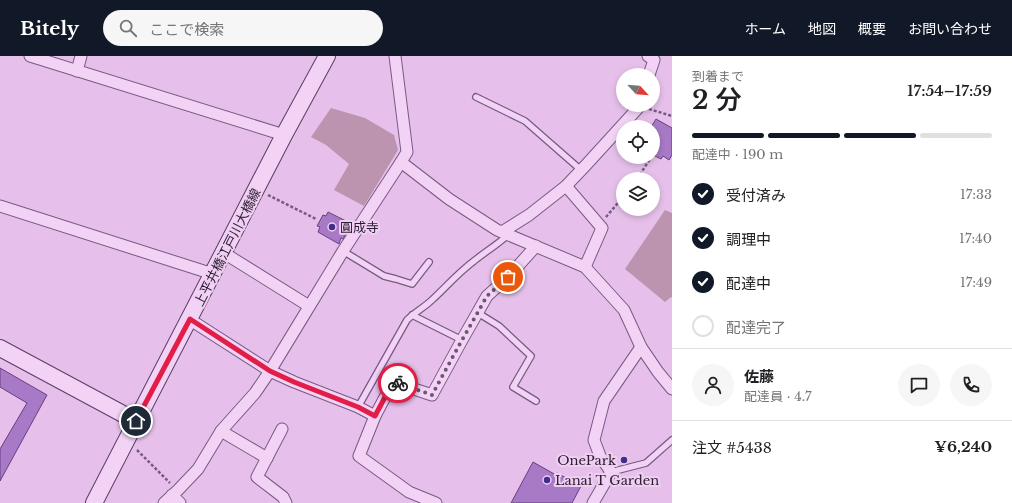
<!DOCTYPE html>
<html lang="ja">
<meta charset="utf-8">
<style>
body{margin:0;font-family:"Libre Baskerville","Noto Sans JP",serif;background:#f6f6f6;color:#202124;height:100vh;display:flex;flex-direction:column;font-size:15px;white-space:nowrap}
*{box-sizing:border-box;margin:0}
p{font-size:13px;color:#757577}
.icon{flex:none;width:22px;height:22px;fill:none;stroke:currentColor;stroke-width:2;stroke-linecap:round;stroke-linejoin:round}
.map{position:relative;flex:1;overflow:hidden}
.panel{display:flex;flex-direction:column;background:#fff;width:340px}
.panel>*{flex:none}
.needle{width:26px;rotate:116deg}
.tools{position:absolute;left:616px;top:12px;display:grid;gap:8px}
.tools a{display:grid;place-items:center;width:44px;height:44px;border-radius:50%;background:#fff;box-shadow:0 2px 6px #0003;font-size:20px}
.pin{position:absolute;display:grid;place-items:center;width:34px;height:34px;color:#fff;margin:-17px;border:2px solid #fff;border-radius:50%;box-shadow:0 1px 4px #0007}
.courier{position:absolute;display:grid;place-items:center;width:40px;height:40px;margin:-20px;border:3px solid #e11d48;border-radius:50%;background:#fff;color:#222;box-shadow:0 1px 5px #0007}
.overview em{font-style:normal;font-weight:600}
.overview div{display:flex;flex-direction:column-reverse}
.overview{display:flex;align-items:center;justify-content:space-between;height:68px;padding:0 20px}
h1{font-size:26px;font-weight:600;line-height:30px}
.bar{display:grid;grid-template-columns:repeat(4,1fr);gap:6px 4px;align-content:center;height:48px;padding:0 20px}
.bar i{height:5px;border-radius:3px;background:#e0e0e0}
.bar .current{background:#111827}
.bar p{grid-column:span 4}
.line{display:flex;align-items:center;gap:10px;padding:0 20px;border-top:1px solid #e0e0e0}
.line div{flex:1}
.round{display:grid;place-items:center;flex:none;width:42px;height:42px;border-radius:21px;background:#f6f6f6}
ol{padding:0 20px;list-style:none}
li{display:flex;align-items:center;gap:12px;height:44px}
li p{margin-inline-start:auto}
li .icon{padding:4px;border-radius:50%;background:#111827;color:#fff;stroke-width:4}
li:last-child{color:#757577}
li i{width:22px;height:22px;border:2px solid #e0e0e0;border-radius:50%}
header{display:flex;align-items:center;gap:24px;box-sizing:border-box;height:56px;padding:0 20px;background:#111827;color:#fff}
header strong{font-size:19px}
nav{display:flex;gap:22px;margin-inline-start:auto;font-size:14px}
.search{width:280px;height:36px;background:#f6f6f6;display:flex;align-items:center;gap:10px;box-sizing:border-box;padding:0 14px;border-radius:22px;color:#757577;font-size:15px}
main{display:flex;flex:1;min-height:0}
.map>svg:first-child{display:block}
.cemetery{fill:#bc94b0}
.building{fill:#a879c6;stroke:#66417f}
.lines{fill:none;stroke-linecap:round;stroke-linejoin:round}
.lane-casing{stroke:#775a82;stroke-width:8}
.street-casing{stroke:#775a82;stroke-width:13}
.secondary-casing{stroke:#583d64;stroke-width:18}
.path{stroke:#775a82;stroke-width:2.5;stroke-dasharray:3 2;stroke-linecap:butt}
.lane{stroke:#f2d3f6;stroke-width:5.5}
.street{stroke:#f2d3f6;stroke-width:11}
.secondary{stroke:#f2d3f6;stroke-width:16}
.done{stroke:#6d5673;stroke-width:4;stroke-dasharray:0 7.2}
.route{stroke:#e11d48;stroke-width:5}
.poi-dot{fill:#402e8d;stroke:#efcff2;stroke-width:1.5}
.labels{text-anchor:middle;stroke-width:4;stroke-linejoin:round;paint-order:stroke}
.poi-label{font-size:13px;fill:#2c1d33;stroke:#efcff2;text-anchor:start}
.street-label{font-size:13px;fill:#2c1d33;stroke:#efcff2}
</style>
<header>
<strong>Bitely</strong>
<div class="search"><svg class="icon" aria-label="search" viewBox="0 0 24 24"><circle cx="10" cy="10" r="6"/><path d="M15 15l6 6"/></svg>ここで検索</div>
<nav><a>ホーム</a><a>地図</a><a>概要</a><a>お問い合わせ</a></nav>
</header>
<main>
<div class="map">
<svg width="672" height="447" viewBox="0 0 672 447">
<rect width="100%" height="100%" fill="#e6c0ea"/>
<!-- cemetery -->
<g class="cemetery">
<polygon points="331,52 365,62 394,79 398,94 364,150 334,134 349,108 326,89 311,81"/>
<polygon points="665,154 672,157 672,242 671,241 665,246 625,213"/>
</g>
<!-- building -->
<g class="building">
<polygon points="656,63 672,72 672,99 669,104 663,100 661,103 653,99 653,71 651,71"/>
<polygon points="328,156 350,167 346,173 348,174 343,183 341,182 339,188 318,176 320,171 317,170 323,159 326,160"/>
<polygon points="0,312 47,339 0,425 0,393 27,347 0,331"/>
<polygon points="533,406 556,419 557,417 581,430 572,447 511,447"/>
</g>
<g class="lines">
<!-- lane casing -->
<g class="lane-casing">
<g id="lane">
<polyline points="476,41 525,65 581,114"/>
<polyline points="343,195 384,220 396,223 412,228 429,206"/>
<polyline points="478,257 499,270 531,300 513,331 536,345"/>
<polyline points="412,259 462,284"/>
<path d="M 358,351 L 407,264 C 415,256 425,251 433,243 C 447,230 459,216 474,205 C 485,196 497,189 508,179"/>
<polyline points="611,416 646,407 672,384"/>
</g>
</g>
<!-- street casing -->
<g class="street-casing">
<g id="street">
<polyline points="30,0 284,79"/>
<polyline points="648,0 654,4 649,19"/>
<polyline points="77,15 81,0"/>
<polyline points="401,106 449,143 497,174 585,211 624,254 641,291 658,316 672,333"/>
<polyline points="0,150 213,218"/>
<polyline points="502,176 529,159 566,130"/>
<polyline points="224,197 309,250"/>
<polyline points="585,211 602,172 566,130 586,109 638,52 639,49"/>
<polyline points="189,263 270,315 294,326 358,351 375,360"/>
<polyline points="282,373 257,421 283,441 286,447"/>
<polyline points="221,375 267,402"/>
<polyline points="172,439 180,447"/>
<polyline points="164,447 178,434 198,413 221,375 255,337 270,315 343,195 401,106 407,96 395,0"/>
<polyline points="436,447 409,436 359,400 375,360 393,326 432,339 462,284 487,240 508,221 536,190"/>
<polyline points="593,447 611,416 600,400 594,384 604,345 641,291"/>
</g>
</g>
<!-- secondary casing -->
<g class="secondary-casing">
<g id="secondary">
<polyline points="0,292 136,365"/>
<polyline points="94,447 284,79 327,0"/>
</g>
</g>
<!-- path -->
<g class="path">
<polyline points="649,53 672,60"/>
<polyline points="637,123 650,103"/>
<polyline points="268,139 316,163"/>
<polyline points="606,161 623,141"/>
<polyline points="137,394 170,427"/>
</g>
<!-- lane -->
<use href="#lane" class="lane"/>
<!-- street -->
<use href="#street" class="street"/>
<!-- secondary -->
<use href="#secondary" class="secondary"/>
</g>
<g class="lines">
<!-- done -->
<polyline class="done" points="398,327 432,339 462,284 487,240 508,221"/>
<!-- route -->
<polyline class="route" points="136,365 190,263 270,315 294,326 358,351 375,360 393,326 398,327"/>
</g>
<!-- markers -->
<g class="poi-dot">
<circle cx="332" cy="171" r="4"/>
<circle cx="624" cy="404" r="4"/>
<circle cx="547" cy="424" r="4"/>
</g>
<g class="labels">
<!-- poi labels -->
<g class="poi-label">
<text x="340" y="176">圓成寺</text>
<text x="616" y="409" text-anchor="end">OnePark</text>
<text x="555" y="429">Lanai T Garden</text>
</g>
<!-- street labels -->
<g class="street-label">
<text transform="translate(227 191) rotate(-63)" y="5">上平井橋江戸川大橋線</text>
</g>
</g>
</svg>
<div class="tools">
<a><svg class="needle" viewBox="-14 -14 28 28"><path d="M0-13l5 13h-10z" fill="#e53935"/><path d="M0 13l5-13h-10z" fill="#757577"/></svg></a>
<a><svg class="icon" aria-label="locate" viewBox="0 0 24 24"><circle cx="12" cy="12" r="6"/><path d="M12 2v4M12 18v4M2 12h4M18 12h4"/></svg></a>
<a><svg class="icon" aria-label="layers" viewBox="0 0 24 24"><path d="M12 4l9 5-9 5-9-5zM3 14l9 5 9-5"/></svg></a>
</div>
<div class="pin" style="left:508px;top:221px;background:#ea580c"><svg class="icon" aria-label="bag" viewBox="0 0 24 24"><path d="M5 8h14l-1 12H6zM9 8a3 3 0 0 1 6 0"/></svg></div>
<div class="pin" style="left:136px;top:365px;background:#1f2937"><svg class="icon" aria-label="home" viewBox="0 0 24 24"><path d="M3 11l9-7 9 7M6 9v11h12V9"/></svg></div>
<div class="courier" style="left:398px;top:327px"><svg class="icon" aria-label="bike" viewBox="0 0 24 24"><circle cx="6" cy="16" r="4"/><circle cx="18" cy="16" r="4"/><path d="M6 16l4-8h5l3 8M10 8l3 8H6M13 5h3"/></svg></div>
</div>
<section class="panel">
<div class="overview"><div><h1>2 分</h1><p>到着まで</p></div><em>17:54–17:59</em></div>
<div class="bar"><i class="current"></i><i class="current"></i><i class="current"></i><i></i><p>配達中 · 190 m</p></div>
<ol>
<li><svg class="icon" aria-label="check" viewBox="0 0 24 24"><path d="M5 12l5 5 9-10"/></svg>受付済み<p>17:33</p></li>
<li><svg class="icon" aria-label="check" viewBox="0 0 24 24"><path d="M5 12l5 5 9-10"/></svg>調理中<p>17:40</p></li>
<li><svg class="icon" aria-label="check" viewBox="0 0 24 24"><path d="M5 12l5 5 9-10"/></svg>配達中<p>17:49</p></li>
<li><i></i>配達完了</li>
</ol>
<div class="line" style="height:72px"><a class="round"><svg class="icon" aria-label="person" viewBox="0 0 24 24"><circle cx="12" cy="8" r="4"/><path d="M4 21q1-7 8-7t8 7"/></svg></a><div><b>佐藤</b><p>配達員 · 4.7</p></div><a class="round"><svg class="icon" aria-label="chat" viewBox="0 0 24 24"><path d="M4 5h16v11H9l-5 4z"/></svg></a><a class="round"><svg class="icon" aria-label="phone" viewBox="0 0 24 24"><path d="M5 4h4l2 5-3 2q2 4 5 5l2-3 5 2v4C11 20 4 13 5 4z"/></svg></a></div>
<div class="line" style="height:52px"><div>注文 #5438</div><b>¥6,240</b></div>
</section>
</main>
